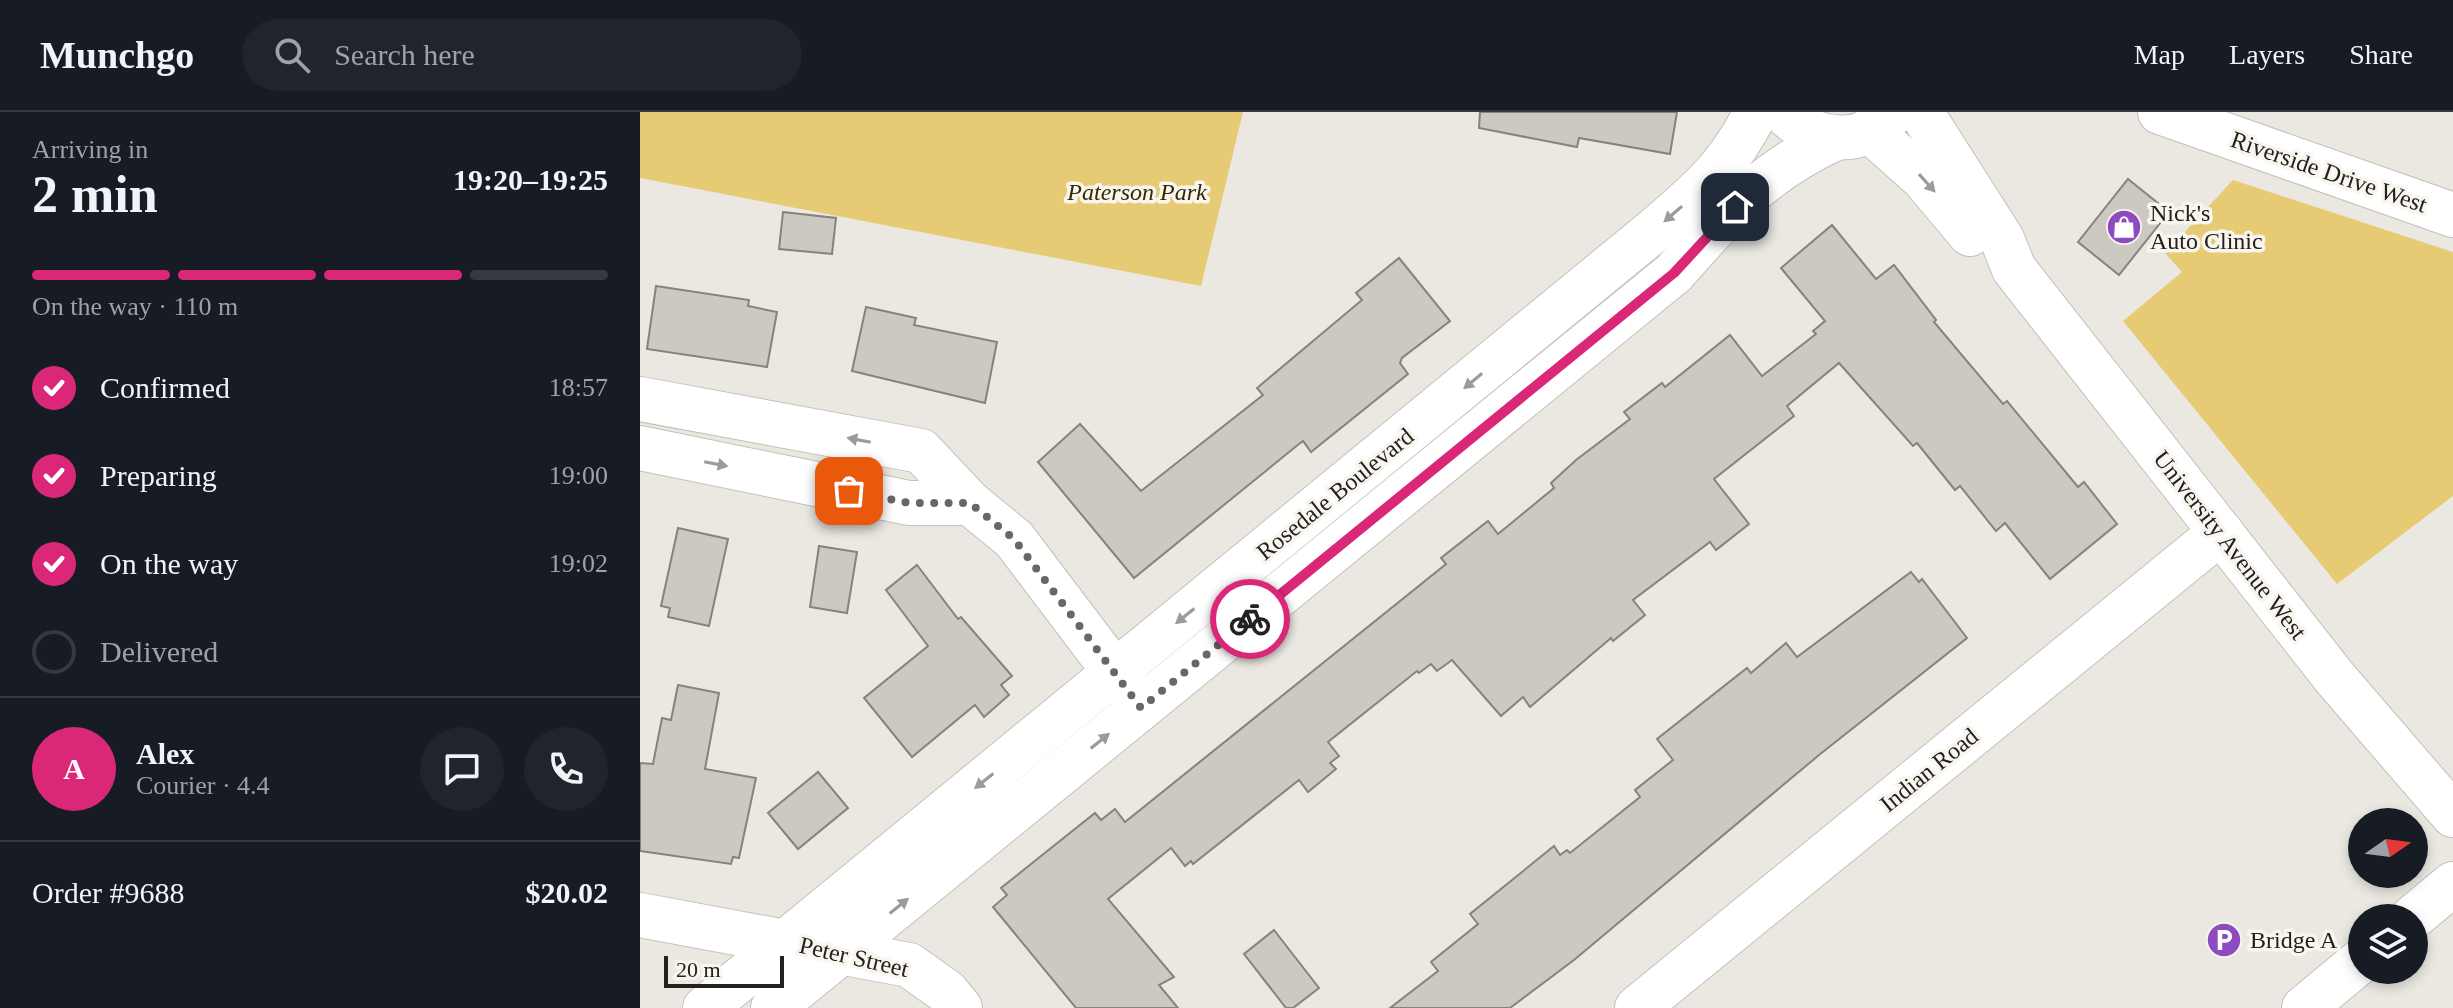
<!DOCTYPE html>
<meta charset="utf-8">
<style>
body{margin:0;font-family:Georgia,serif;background:#20242c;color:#f1f3f6;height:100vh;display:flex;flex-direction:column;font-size:30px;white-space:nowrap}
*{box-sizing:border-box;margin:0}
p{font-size:26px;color:#9ea1a6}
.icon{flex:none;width:44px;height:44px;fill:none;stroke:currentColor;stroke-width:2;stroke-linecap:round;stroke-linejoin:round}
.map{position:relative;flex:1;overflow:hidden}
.panel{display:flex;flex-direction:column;background:#171b24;width:640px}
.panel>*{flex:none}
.needle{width:52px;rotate:76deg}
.buttons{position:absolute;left:1708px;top:696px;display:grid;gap:16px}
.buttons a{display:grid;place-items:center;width:80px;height:80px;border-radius:50%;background:#171b24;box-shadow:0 4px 12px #0003;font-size:40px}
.scale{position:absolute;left:24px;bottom:20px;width:120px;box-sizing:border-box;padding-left:8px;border:4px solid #22211e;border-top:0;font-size:22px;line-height:28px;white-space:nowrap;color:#22211e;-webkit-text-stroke:6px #f8f6ee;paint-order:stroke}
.pin{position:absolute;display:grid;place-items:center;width:68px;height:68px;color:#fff;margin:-34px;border-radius:16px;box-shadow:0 4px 12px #0006}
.courier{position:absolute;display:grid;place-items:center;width:80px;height:80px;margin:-40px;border:6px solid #db2777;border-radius:50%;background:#fff;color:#222;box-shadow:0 2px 10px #0007}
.summary em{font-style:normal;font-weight:700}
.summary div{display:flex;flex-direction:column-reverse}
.summary{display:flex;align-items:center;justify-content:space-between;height:136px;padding:0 32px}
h1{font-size:52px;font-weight:700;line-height:60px}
.bar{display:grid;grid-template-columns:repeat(4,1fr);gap:12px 8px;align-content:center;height:96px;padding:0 32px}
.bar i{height:10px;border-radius:6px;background:#363941}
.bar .selected{background:#db2777}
.bar p{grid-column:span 4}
.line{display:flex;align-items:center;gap:20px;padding:0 32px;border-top:2px solid #363941}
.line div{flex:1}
.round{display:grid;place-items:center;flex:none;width:84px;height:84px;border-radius:42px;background:#20242c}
ol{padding:0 32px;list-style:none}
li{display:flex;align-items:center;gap:24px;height:88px}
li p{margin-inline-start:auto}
li .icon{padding:8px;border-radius:50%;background:#db2777;color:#fff;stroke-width:4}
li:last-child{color:#9ea1a6}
li i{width:44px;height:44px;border:4px solid #363941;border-radius:50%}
header{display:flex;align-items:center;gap:48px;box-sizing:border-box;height:112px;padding:0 40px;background:#171b24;border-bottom:2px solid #363941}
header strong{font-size:38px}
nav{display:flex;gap:44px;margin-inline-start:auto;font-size:28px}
.search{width:560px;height:72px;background:#20242c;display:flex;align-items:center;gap:20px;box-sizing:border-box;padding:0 28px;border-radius:44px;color:#9ea1a6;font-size:30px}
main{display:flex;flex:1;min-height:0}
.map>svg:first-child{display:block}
.green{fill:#e6cb74}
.building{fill:#cbc9c2;stroke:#85837d;stroke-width:2}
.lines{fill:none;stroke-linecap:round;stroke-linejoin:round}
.minor-casing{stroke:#c3c1ba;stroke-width:46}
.major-casing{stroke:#c3c1ba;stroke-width:46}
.highway-casing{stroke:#c3c1ba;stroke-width:46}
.minor{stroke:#fff;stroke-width:44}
.major{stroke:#fff;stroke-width:44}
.highway{stroke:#fff;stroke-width:44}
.oneway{fill:#9c9b9a}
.done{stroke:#686762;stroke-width:8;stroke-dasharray:0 14.4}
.route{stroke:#db2777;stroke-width:10}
.labels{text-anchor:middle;stroke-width:7;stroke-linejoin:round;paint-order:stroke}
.street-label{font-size:24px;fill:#22211e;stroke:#f8f6ee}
.park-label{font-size:24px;font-style:italic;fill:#352900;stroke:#f8f6ee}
.poi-label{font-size:24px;fill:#22211e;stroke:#f8f6ee;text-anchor:start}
</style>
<header>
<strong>Munchgo</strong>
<div class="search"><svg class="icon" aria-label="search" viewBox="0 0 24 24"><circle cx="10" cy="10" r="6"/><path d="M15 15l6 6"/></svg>Search here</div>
<nav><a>Map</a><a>Layers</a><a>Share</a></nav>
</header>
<main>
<section class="panel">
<div class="summary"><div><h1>2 min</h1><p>Arriving in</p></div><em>19:20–19:25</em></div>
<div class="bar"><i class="selected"></i><i class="selected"></i><i class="selected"></i><i></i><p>On the way · 110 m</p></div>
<ol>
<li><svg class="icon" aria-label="check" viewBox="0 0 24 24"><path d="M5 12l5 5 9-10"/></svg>Confirmed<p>18:57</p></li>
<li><svg class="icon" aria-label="check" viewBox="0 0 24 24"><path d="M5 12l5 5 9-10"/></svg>Preparing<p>19:00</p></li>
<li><svg class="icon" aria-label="check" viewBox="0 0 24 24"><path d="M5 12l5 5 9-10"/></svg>On the way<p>19:02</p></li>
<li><i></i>Delivered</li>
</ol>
<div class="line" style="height:144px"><b class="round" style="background:#db2777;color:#fff">A</b><div><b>Alex</b><p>Courier · 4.4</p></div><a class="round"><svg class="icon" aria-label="chat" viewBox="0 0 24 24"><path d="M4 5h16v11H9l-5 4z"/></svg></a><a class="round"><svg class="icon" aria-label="phone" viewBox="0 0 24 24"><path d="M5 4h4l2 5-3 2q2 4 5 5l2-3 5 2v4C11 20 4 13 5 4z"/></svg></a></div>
<div class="line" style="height:104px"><div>Order #9688</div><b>$20.02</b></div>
</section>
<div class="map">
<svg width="1813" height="896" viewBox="0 0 1813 896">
<rect width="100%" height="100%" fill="#eae8e1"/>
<!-- green -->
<g class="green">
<polygon points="0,0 603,0 561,174 0,66"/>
<polygon points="1593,68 1813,140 1813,384 1697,472 1483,209 1542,160 1525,141"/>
</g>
<!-- building -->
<g class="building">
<polygon points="840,0 1037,0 1030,42 939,26 937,35 839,16"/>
<polygon points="1488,67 1529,100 1479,163 1438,130"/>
<polygon points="143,100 196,106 192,142 139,137"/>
<polygon points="1192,113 1236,167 1254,153 1296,208 1294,210 1363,292 1367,289 1438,375 1444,370 1477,412 1410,467 1365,411 1356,419 1320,374 1315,378 1277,331 1273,334 1199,251 1147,294 1154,304 1074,367 1109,412 1076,438 1070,430 993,488 1005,503 973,529 971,526 890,595 883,585 861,604 812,548 797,559 791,552 779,561 777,559 688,630 699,644 690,651 696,657 668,680 659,668 553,752 551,749 545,754 531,736 468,787 534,865 519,873 538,896 436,896 353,795 367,783 361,776 455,701 461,708 475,697 485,710 806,452 801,446 848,409 858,422 914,376 911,371 936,348 990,307 984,300 1022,271 1025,275 1090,223 1122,264 1176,222 1173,219 1185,209 1141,156"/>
<polygon points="759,146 810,209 762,246 760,251 768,262 671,340 663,329 659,332 494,466 398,350 440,312 501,379 623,283 617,276 722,188 716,181"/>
<polygon points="16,174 109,188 108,194 137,200 127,255 7,237"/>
<polygon points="226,195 276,206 274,213 357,230 345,291 212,259"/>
<polygon points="38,416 88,427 69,514 28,505 30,496 21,494"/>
<polygon points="179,434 217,440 207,501 170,495"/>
<polygon points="277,453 318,507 321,505 372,564 361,573 369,583 344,605 335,593 272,645 224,586 288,534 246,478"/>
<polygon points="1271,460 1279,470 1282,467 1327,526 1179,643 934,848 870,896 750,896 798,859 791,850 838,812 830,802 914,734 920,743 927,738 930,741 1000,685 995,678 1033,648 1017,627 1107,556 1111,561 1146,531 1157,545"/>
<polygon points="38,573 79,581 65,657 116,666 99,746 93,745 91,752 0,739 0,651 13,652 22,606 31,608"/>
<polygon points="178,660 208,696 158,737 128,701"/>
<polygon points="634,818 679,876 653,896 646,896 604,842"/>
</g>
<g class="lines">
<!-- minor casing -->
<g class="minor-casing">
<g id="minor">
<polyline points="1281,0 1362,127 1374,157 1695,566 1813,703"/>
<polyline points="1229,18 1283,66 1330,122"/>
<polyline points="0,287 281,339 330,391 374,427 492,583"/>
<polyline points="0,336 269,391 330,391"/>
<polyline points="0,803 269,853 307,880 320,896"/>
<path d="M 65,896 L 1012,120 C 1059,80 1088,56 1116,0"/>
<path d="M 133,896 L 1034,161 C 1086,102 1123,59 1196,26"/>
<polyline points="997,896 1581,420"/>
</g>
</g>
<!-- major casing -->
<g class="major-casing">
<g id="major">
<path d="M 1144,0 C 1172,31 1225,37 1253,0"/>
<polyline points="1520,0 1813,103"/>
</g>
</g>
<!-- highway casing -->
<g class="highway-casing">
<g id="highway">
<polyline points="1772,806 1813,772"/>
<polyline points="1664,896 1722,848"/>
</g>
</g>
<!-- minor -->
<use href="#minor" class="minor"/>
<!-- major -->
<use href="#major" class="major"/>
<!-- highway -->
<use href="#highway" class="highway"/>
</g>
<!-- one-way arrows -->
<defs><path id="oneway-solid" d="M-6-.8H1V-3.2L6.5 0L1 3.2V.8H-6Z" transform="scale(2)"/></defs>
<g class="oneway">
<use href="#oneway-solid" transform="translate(1287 71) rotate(48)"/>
<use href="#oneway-solid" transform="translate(1033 102) rotate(139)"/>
<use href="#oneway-solid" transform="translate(833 269) rotate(140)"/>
<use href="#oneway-solid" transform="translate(219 328) rotate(-169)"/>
<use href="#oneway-solid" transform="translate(76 352) rotate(11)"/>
<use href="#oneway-solid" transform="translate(545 504) rotate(141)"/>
<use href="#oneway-solid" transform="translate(460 629) rotate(-39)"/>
<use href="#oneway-solid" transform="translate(344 669) rotate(141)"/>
<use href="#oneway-solid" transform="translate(259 794) rotate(-39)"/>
</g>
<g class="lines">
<!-- done -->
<polyline class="done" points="209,379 269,391 330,391 374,427 501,596 610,507"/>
<!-- route -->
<polyline class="route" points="610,507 1034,161 1095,95"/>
</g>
<!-- icons -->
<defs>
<g id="shop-disc" transform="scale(1.8)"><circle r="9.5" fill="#8e4bbf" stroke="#f8f6ee"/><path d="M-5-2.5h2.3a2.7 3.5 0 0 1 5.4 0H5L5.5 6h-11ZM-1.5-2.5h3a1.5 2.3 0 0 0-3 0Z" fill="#fff"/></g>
<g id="parking-disc" transform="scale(1.8)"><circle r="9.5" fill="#8e4bbf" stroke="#f8f6ee"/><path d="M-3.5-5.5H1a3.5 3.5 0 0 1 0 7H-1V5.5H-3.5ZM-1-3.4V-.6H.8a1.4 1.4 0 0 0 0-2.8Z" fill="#fff"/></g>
</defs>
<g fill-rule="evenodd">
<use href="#shop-disc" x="1484" y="115"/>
<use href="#parking-disc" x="1584" y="828"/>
</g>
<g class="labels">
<!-- street labels -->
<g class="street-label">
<text transform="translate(1689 60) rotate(19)" y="8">Riverside Drive West</text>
<text transform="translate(695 382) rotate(-39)" y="8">Rosedale Boulevard</text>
<text transform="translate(1590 433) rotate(52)" y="8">University Avenue West</text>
<text transform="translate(1289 658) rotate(-39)" y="8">Indian Road</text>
<text transform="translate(214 845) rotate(13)" y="8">Peter Street</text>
</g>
<!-- park labels -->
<g class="park-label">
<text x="497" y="88">Paterson Park</text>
</g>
<!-- poi labels -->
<g class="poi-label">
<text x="1510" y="109">Nick's<tspan x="1510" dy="28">Auto Clinic</tspan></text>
<text x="1610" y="836">Bridge A</text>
</g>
</g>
</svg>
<div class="buttons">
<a><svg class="needle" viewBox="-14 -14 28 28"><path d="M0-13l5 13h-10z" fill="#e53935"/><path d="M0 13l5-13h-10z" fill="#9ea1a6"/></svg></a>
<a><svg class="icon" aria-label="layers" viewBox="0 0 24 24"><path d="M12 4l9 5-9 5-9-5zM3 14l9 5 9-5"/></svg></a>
</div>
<div class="scale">20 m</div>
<div class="pin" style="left:209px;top:379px;background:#ea580c"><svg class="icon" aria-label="bag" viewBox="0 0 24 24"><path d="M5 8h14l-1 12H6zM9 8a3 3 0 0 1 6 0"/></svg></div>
<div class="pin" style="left:1095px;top:95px;background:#1f2937"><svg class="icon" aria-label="home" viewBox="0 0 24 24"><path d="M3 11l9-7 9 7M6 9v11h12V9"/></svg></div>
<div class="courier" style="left:610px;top:507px"><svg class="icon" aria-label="bike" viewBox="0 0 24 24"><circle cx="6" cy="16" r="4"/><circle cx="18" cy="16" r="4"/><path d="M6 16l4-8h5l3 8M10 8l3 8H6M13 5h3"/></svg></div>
</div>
</main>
